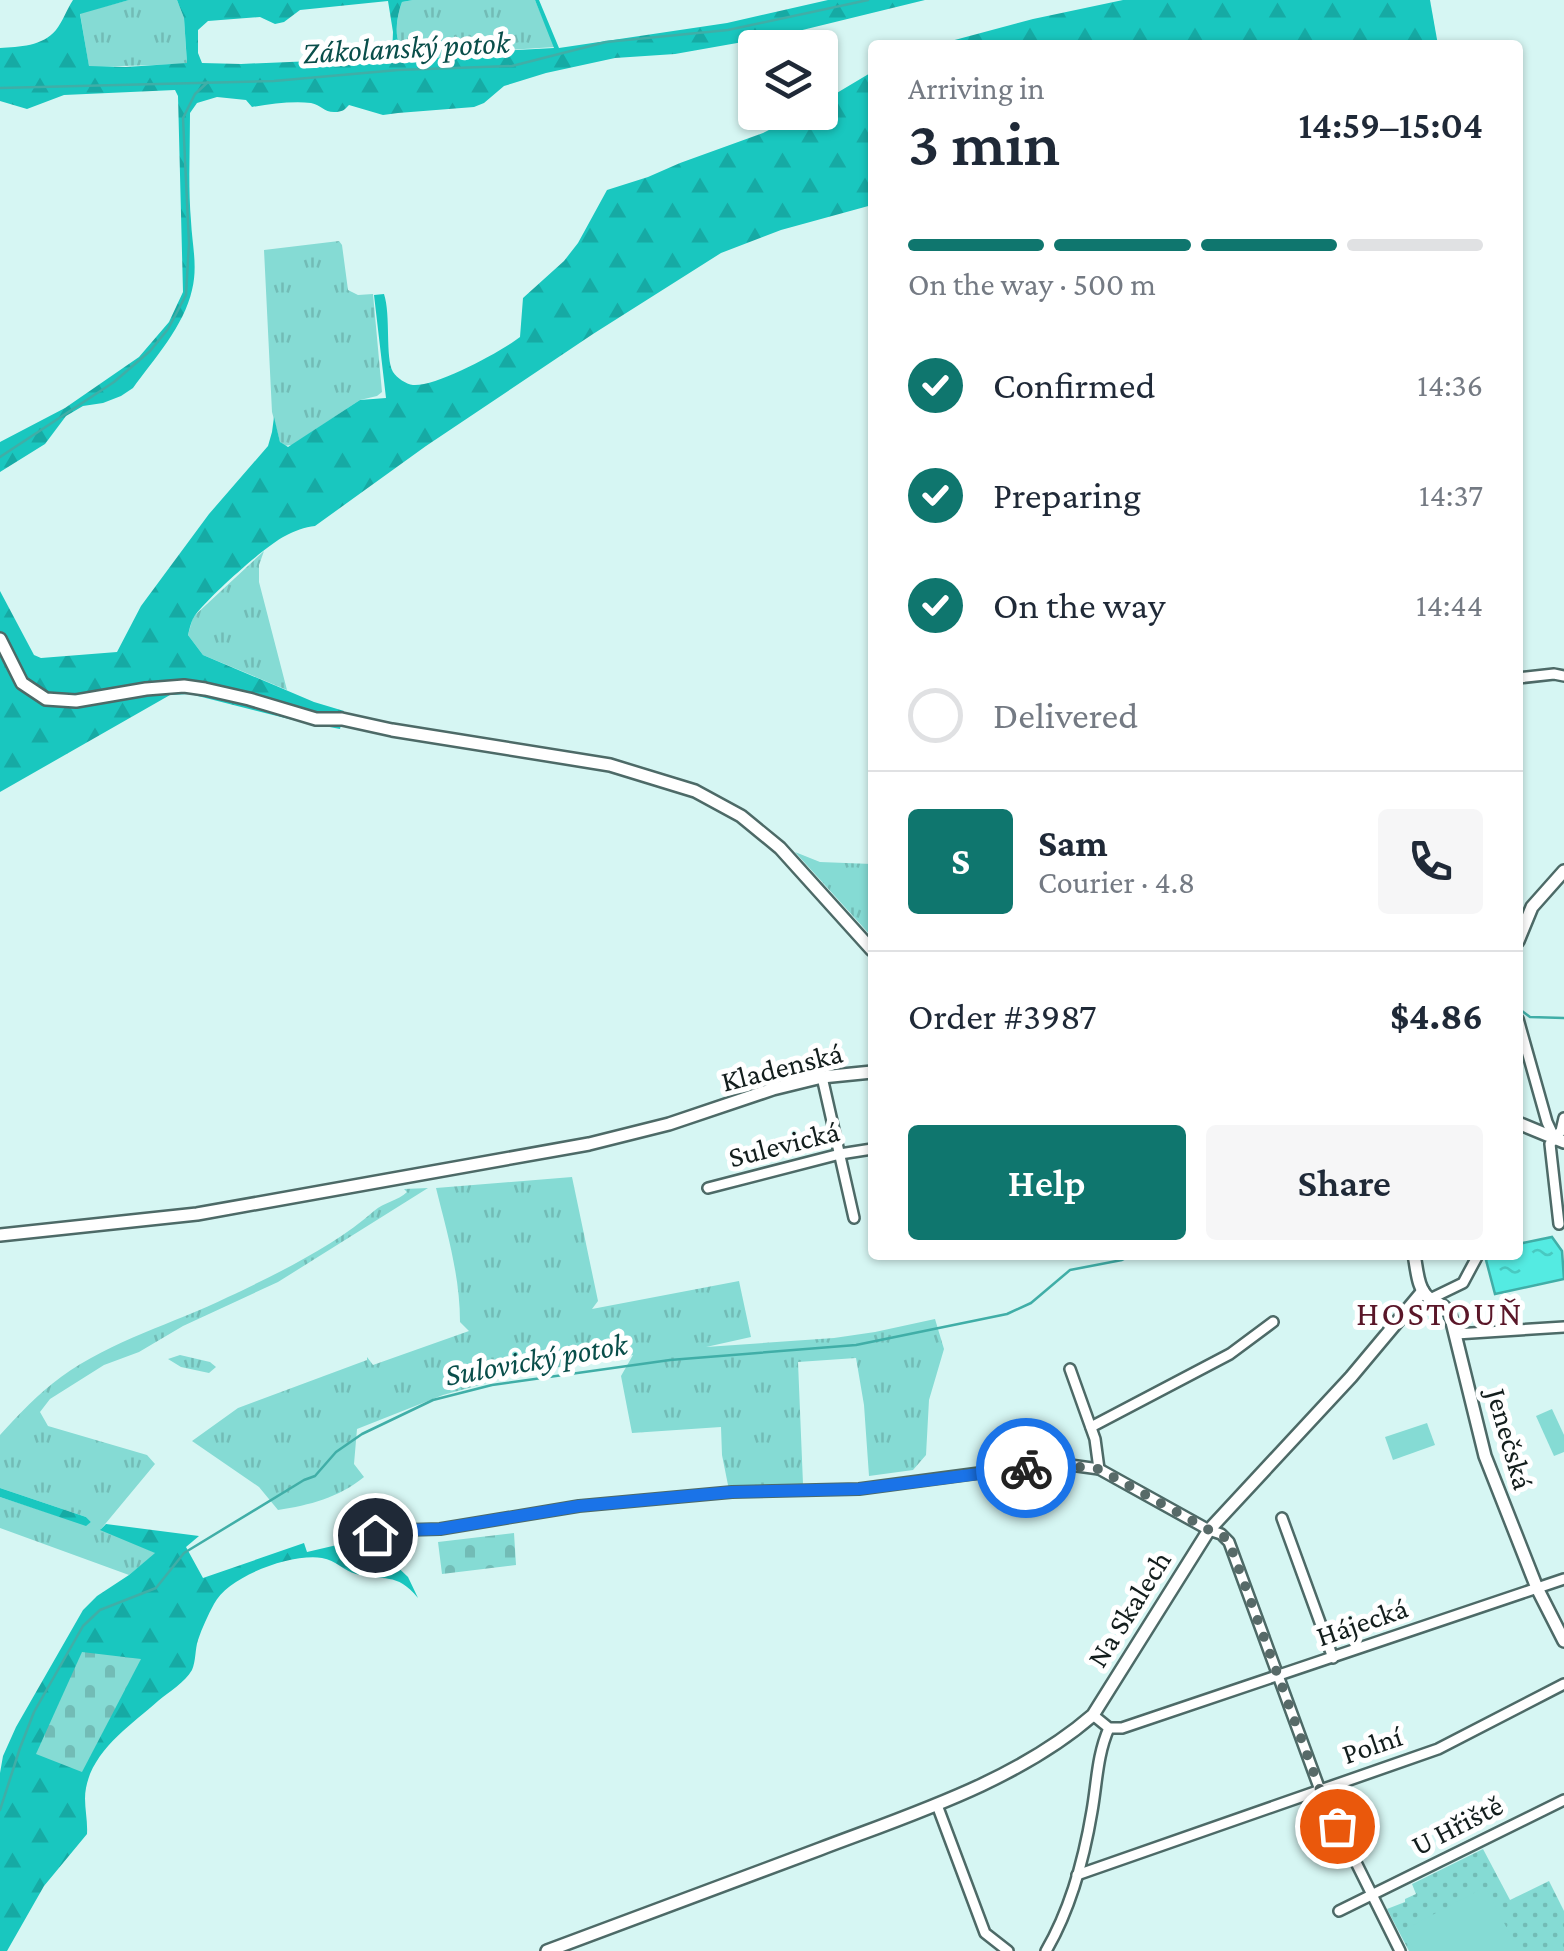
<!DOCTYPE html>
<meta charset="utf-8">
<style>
body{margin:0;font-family:"Crimson Pro",serif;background:#f6f6f7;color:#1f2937;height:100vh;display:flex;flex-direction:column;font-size:38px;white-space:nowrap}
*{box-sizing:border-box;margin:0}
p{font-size:32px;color:#747a83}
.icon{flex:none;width:55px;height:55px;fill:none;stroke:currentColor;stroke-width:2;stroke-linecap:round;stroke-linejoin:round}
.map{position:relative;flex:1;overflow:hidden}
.drawer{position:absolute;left:868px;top:40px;width:655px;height:1220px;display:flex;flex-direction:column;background:#fff;border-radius:10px;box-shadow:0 2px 8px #0004}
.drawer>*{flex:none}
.tools{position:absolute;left:738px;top:30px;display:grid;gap:20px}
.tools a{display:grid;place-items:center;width:100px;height:100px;border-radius:10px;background:#fff;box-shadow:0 2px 8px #0004;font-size:50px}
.pin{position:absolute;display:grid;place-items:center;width:85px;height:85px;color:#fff;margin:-42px;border:5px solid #fff;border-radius:50%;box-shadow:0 2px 10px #0007}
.courier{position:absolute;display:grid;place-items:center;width:100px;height:100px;margin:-50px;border:8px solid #1a73e8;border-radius:50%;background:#fff;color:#222;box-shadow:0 2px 12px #0007}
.overview em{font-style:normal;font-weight:600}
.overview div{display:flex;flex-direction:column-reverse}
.overview{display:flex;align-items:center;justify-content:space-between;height:170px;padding:0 40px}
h1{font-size:65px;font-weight:600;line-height:75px}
.bar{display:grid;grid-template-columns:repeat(4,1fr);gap:15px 10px;align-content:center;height:120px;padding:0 40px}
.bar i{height:12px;border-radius:8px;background:#e0e1e3}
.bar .current{background:#0f766e}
.bar p{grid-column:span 4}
.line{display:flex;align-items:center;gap:25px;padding:0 40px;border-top:2px solid #e0e1e3}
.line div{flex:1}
.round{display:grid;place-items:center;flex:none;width:105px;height:105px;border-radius:10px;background:#f6f6f7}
ol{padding:0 40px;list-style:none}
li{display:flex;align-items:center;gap:30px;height:110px}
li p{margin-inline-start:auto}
li .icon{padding:10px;border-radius:50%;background:#0f766e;color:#fff;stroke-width:4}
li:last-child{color:#747a83}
li i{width:55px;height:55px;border:5px solid #e0e1e3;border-radius:50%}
.primary-button{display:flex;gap:20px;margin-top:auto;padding:20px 40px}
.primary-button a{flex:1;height:115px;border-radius:10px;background:#0f766e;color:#fff;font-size:40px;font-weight:600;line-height:115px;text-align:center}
.primary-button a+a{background:#f6f6f7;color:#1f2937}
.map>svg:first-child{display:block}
.grass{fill:url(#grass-tufts)}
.forest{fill:url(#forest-firs);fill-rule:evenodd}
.cemetery{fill:url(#cemetery-stones)}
.park{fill:url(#park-dots)}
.pitch{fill:#85dbd4}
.water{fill:url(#water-ripples);stroke:#40aea7;stroke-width:2.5}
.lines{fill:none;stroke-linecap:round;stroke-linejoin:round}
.stream{stroke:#40aea7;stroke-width:2.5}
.street-casing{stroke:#4d6a67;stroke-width:14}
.secondary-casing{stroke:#4d6a67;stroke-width:16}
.street{stroke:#fff;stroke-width:9}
.secondary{stroke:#fff;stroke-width:11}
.done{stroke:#576a68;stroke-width:10;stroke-dasharray:0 18}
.route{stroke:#1a73e8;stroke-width:12}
.labels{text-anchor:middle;stroke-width:10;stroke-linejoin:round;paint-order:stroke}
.street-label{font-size:30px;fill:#131e1d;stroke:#fff}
.water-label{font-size:32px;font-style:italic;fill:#094e4a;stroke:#fff}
.quarter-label{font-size:35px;letter-spacing:2.5px;fill:#5a1628;stroke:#fff}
</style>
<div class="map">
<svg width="1564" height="1951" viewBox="0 0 1564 1951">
<defs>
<pattern id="grass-tufts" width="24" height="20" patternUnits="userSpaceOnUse" patternTransform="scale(2.5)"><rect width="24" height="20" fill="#85dbd4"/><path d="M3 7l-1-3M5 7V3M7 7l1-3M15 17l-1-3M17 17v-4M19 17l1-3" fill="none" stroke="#72bcb6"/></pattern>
<pattern id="forest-firs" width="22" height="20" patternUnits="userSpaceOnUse" patternTransform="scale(2.5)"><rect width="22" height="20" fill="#19c7bf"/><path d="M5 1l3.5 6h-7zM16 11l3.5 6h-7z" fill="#16aaa4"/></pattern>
<pattern id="cemetery-stones" width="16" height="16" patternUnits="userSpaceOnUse" patternTransform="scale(2.5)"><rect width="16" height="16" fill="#85dbd4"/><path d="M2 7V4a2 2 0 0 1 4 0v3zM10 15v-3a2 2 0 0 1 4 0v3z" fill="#72bcb6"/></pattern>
<pattern id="park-dots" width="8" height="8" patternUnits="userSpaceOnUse" patternTransform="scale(2.5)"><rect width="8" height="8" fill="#85dbd4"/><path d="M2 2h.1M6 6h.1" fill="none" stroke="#72bcb6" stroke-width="1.8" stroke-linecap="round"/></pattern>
<pattern id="water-ripples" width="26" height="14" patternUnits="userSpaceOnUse" patternTransform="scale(2.5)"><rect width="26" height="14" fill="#54ebe2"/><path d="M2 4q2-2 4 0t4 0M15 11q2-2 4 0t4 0" fill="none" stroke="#48c9c1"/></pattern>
</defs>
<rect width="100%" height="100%" fill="#d6f6f3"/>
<!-- grass -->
<g class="grass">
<polygon points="129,0 177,0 184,18 187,64 89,67 80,13"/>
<path d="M 413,0 L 535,0 L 555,47 L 464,53 L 420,61 L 408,61 C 393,44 395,21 402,2 Z"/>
<polygon points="339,241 342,245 348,290 358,295 373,294 382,392 377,396 360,400 292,445 283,446 280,442 272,412 264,250"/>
<polygon points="264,551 259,565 259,582 287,690 203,655 188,635 193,617"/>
<polygon points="795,852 820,862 872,864 872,937"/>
<path d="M 572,1177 L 598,1301 L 592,1309 L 739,1281 L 751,1337 L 706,1347 L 834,1338 L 875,1332 L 935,1319 L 944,1349 L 929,1400 L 926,1455 L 913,1470 L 869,1476 L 864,1405 L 856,1358 L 798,1362 L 803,1484 L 729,1490 L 722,1455 L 721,1427 L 632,1433 L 621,1376 L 633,1355 L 523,1373 L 443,1395 L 357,1429 L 354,1464 L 364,1477 C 338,1498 310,1505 278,1510 L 259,1487 L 192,1441 L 238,1408 L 367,1360 L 367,1357 L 373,1365 L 469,1331 L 460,1322 C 460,1276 447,1232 436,1188 Z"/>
<path d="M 428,1188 L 278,1282 L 183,1326 L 139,1352 L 104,1365 L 50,1399 L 40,1412 L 48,1426 L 147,1455 L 155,1464 L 101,1529 L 156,1553 L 129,1575 L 0,1528 L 0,1497 L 86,1525 L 91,1522 L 86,1517 L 0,1488 L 0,1435 C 19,1414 38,1394 61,1377 C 112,1340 173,1324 228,1297 C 275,1275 336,1245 374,1211 C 384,1202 398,1201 407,1192 L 404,1189 Z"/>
<polygon points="180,1355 210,1362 216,1367 209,1373 181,1367 168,1359"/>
</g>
<!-- forest -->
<g class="forest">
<path d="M 73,0 L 129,0 L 80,14 L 89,66 L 126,67 L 187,63 L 184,18 L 177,0 L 413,0 L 402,2 C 395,21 393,44 408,60 L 420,61 L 464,53 L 554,48 L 535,0 L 539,0 L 559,48 L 727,23 L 828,0 L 925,0 L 782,35 L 675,54 L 615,58 L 546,73 L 504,86 L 484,103 L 474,107 L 398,113 L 383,115 L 349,105 C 344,110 343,112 334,112 C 324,112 321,105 311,103 C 292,101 271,104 252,107 L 246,100 L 217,97 L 197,103 L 190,113 C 190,149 188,185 191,221 C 192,244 198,266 192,290 C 184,326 154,359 133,388 L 121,396 L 103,403 L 83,406 L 66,416 L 45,444 L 0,472 L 0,442 L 65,408 L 139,357 L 169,322 L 183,292 L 178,96 L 175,90 L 64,95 L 27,109 L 0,101 L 0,48 C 19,47 43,46 56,30 C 63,21 67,9 73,0 ZM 388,1 L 393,32 L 392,55 L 384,58 L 241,64 L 202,63 L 198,53 L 198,30 L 208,21 L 260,17 L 275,24 L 284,22 L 300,10 Z"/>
<polygon points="1123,0 1430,0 1438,45 936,45 1033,19"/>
<path d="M 872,72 L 872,205 L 781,230 L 721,253 L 593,334 L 426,446 L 315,526 C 305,527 294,531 285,536 C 265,546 211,595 196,614 C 191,620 190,628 188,635 L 203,655 L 314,702 L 344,711 L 340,729 L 293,720 L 190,694 L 170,695 L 0,792 L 0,591 L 34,655 L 41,658 L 117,652 L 141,606 L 209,514 L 268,446 L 272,432 L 274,417 L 280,442 L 288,447 L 360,400 L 386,398 L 374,295 L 384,294 C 391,315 385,358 393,372 C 397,378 406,384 413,385 C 436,387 502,351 520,337 L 523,298 L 564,261 L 578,243 L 607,190 L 648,177 L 680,163 L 763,133 L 802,113 L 820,112 L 820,103 Z"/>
<polygon points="0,1488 86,1517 91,1522 86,1526 0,1497"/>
<path d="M 106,1524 L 199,1536 L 186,1547 L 203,1578 L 304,1543 L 307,1552 L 367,1538 L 408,1577 L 418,1598 C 396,1571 384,1582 356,1574 C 344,1571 336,1560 322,1558 C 292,1553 228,1576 214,1604 C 208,1615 202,1628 198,1640 C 195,1649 196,1661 192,1670 C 185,1682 169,1692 158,1701 C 131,1725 93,1750 86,1788 C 83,1803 88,1818 87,1834 L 44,1886 L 7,1951 L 0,1951 L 0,1773 L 3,1756 L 16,1727 L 83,1610 L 97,1596 L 129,1575 L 155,1553 L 100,1530 Z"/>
</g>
<!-- cemetery -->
<g class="cemetery">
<polygon points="514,1533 516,1565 442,1574 438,1542"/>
<polygon points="82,1652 141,1659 82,1772 36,1754"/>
</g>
<!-- park -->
<polygon class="park" points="1483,1849 1510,1900 1549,1881 1564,1911 1564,1951 1409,1951 1387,1909 1405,1902 1405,1899 1416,1894 1412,1884"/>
<!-- pitch -->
<g class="pitch">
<polygon points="1552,1409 1564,1435 1564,1452 1554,1456 1536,1416"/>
<polygon points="1427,1423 1435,1445 1393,1460 1385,1437"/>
<polygon points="1485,1887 1519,1951 1415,1951 1404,1930"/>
</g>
<!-- water -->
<polygon class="water" points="1552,1237 1562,1251 1564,1279 1495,1294 1486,1260 1494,1255 1518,1255 1518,1244"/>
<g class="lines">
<!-- stream -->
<g class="stream">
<polyline points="0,88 274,81 398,70 512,66 606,42 728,30 868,0"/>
<polyline points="0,457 114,382 150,351 168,329 186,295 189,243 183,118 195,94 208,82"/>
<polyline points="1518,1008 1530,1017 1564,1018"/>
<polyline points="0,1810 20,1748 34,1712 83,1626 100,1610 156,1588 184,1553 304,1480 315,1476 336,1452 362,1434 433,1400 492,1385 670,1360 856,1345 1007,1314 1031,1303 1070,1270 1122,1260 1132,1255"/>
</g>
<!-- street casing -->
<g class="street-casing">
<g id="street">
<polyline points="1518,678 1554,674 1564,676"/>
<polyline points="1518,1019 1547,1122 1554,1137"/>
<polyline points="822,1077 854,1218"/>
<polyline points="708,1188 840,1154 872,1149"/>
<polyline points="1559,1224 1550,1144 1561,1131 1564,1118"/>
<polyline points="1430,1299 1463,1283 1478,1255"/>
<polyline points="1456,1334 1564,1327"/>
<polyline points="1070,1369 1095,1439 1099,1469"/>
<polyline points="1091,1427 1230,1354 1273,1322"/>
<polyline points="1282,1518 1333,1658"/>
<polyline points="375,1535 404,1530 440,1529 579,1506 732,1492 859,1489 1002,1470 1070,1465 1099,1469 1209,1530 1221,1534 1229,1542 1320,1790 1400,1951"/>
<polyline points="1093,1715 1109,1728 1122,1728 1564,1579"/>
<polyline points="937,1805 985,1933 1008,1951"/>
<polyline points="1077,1875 1438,1749 1564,1684"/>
<polyline points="1339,1911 1564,1800"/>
<path d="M 1046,1951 C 1070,1910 1084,1859 1092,1811 C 1097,1783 1097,1755 1109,1728"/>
</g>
</g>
<!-- secondary casing -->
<g class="secondary-casing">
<g id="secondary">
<polyline points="0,639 22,683 46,699 76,701 146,689 184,686 205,689 249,699 316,719 342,719 392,730 610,765 695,791 741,816 780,848 872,950"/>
<polyline points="1518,941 1532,907 1564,871"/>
<polyline points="1518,1123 1564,1142"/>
<polyline points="0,1235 197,1214 589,1144 669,1124 773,1089 822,1077 872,1072"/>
<path d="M 1414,1255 C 1417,1268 1417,1289 1429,1298 C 1438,1304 1444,1304 1450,1314 L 1485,1456 L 1537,1588 L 1564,1641"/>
<path d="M 547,1951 C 638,1917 729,1883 820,1849 C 912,1814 1017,1781 1093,1715 L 1209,1530 L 1351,1377 L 1423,1291"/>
</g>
</g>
<!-- street -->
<use href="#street" class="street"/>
<!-- secondary -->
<use href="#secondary" class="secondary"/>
</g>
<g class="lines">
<!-- done -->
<polyline class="done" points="1026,1468 1070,1466 1099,1469 1209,1530 1221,1534 1229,1542 1320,1790 1337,1826"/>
<!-- route -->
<polyline class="route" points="375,1535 404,1530 440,1529 579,1506 732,1492 859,1489 1026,1468"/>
</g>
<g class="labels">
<!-- street labels -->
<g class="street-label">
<text transform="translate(782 1067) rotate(-14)" y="10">Kladenská</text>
<text transform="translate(784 1144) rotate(-14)" y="10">Sulevická</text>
<text transform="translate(1510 1439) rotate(74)" y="10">Jenečská</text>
<text transform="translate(1129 1609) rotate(-58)" y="10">Na Skalech</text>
<text transform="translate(1362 1622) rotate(-19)" y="10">Hájecká</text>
<text transform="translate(1372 1745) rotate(-19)" y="10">Polní</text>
<text transform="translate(1457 1825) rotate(-27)" y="10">U Hřiště</text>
</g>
<!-- water labels -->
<g class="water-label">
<text transform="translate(406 47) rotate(-3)" y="11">Zákolanský potok</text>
<text transform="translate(536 1359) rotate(-10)" y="11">Sulovický potok</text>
</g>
<!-- quarter labels -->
<g class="quarter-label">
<text x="1440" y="1325">HOSTOUŇ</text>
</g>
</g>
</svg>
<div class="tools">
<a><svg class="icon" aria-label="layers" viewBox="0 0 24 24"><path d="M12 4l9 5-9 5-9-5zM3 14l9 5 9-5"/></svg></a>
</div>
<div class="pin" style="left:1337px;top:1826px;background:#ea580c"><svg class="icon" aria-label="bag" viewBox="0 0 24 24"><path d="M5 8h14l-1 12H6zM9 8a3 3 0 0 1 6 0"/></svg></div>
<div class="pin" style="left:375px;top:1535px;background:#1f2937"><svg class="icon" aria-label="home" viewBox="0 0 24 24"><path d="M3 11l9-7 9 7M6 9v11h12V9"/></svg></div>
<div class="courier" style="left:1026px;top:1468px"><svg class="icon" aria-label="bike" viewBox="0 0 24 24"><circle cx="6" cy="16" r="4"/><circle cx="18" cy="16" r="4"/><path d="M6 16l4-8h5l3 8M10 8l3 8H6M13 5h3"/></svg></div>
<section class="drawer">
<div class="overview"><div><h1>3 min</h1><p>Arriving in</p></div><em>14:59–15:04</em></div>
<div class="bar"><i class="current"></i><i class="current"></i><i class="current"></i><i></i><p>On the way · 500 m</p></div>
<ol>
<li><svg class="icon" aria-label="check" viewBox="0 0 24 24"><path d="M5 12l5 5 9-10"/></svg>Confirmed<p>14:36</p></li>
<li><svg class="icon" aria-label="check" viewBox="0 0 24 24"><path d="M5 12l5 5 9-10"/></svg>Preparing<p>14:37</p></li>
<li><svg class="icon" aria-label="check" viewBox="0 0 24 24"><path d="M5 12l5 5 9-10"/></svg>On the way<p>14:44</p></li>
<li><i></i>Delivered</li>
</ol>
<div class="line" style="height:180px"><b class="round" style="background:#0f766e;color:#fff">S</b><div><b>Sam</b><p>Courier · 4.8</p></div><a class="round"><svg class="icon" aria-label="phone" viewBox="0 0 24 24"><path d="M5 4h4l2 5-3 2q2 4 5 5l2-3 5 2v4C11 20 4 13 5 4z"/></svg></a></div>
<div class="line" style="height:130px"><div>Order #3987</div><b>$4.86</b></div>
<div class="primary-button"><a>Help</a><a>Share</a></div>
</section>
</div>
